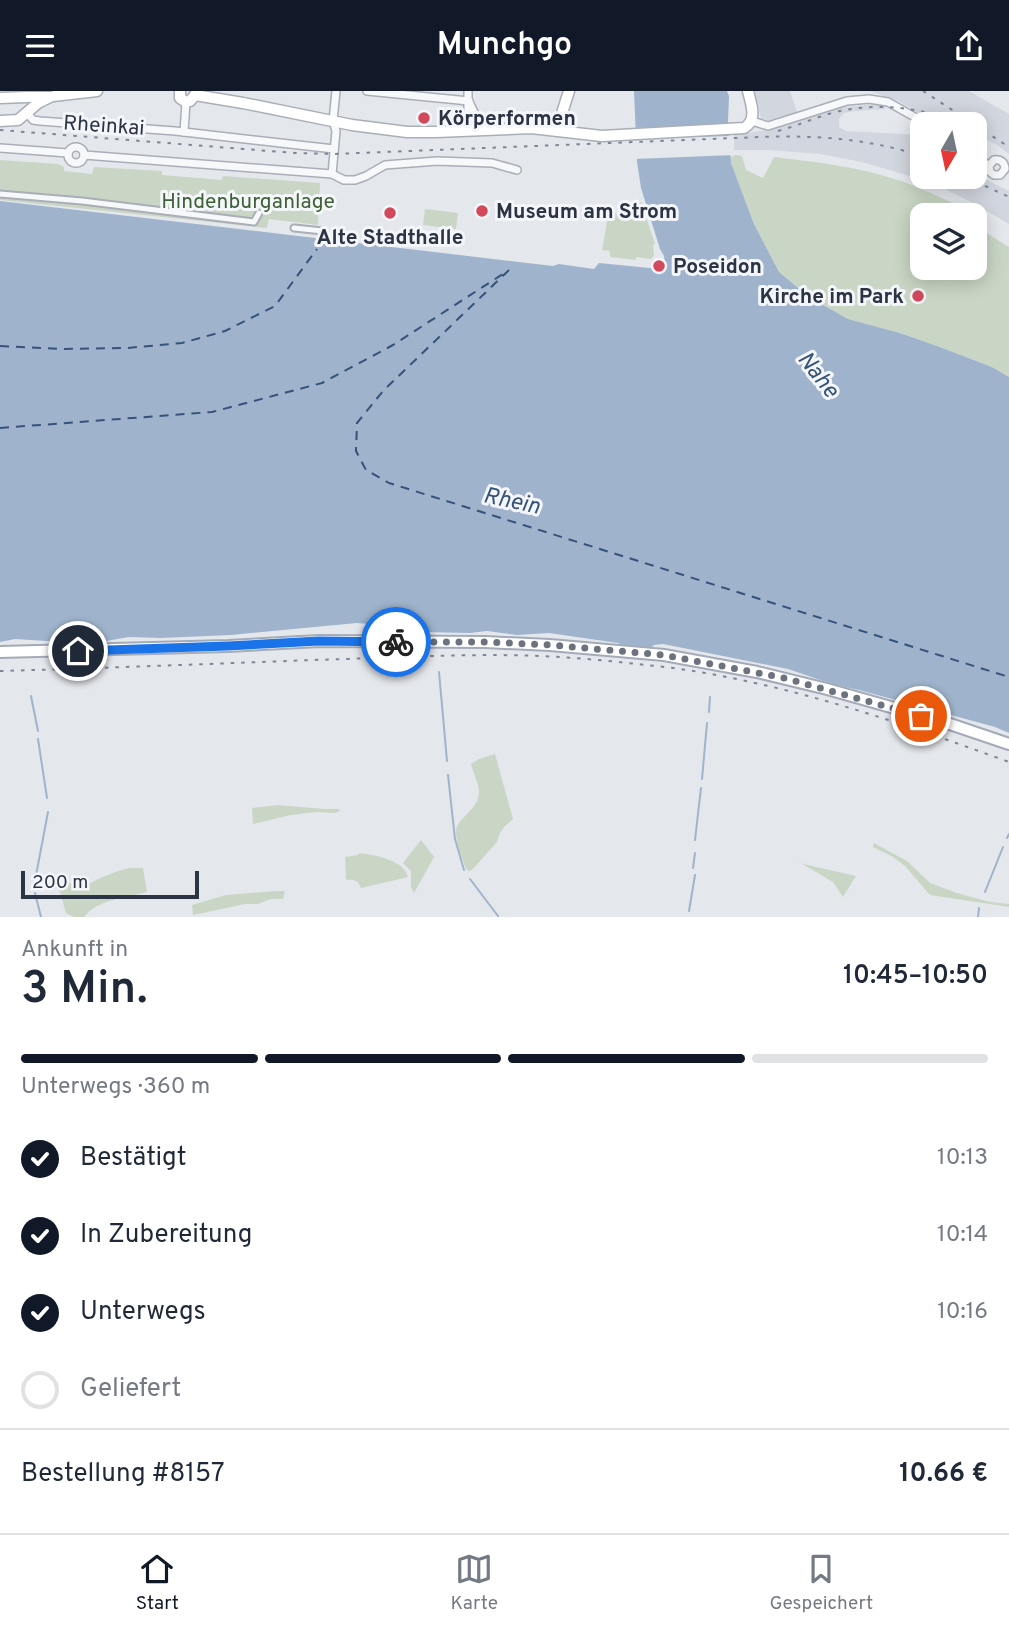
<!DOCTYPE html>
<html lang="de">
<meta charset="utf-8">
<style>
body{margin:0;font-family:Overpass,sans-serif;background:#f2f2f3;color:#1f2937;height:100vh;display:flex;flex-direction:column;font-size:26px;white-space:nowrap}
*{box-sizing:border-box;margin:0}
p{font-size:23px;color:#747a83}
.icon{flex:none;width:38px;height:38px;fill:none;stroke:currentColor;stroke-width:2;stroke-linecap:round;stroke-linejoin:round}
.map{position:relative;height:826px;overflow:hidden}
.details{display:flex;flex-direction:column;background:#fff;flex:1}
.details>*{flex:none}
.needle{width:46px;rotate:189deg}
.controls{position:absolute;left:910px;top:21px;display:grid;gap:14px}
.controls a{display:grid;place-items:center;width:77px;height:77px;border-radius:14px;background:#fff;box-shadow:0 4px 18px #0003;font-size:35px}
.scale{position:absolute;left:21px;bottom:18px;width:178px;box-sizing:border-box;padding-left:7px;border:4px solid #2b3445;border-top:0;font-size:19px;line-height:24px;white-space:nowrap;color:#2b3445;-webkit-text-stroke:5px #f4f6f9;paint-order:stroke}
.pin{position:absolute;display:grid;place-items:center;width:60px;height:60px;color:#fff;margin:-30px;border:4px solid #fff;border-radius:50%;box-shadow:0 2px 7px #0007}
.courier{position:absolute;display:grid;place-items:center;width:70px;height:70px;margin:-35px;border:5px solid #1a73e8;border-radius:50%;background:#fff;color:#222;box-shadow:0 2px 9px #0007}
.headline em{font-style:normal;font-weight:600}
.headline div{display:flex;flex-direction:column-reverse}
.headline{display:flex;align-items:center;justify-content:space-between;height:119px;padding:0 21px}
h1{font-size:46px;font-weight:600;line-height:52px}
.bar{display:grid;grid-template-columns:repeat(4,1fr);gap:10px 7px;align-content:center;height:84px;padding:0 21px}
.bar i{height:9px;border-radius:5px;background:#e0e1e3}
.bar .on{background:#111827}
.bar p{grid-column:span 4}
.line{display:flex;align-items:center;gap:18px;padding:0 21px;border-top:2px solid #e0e1e3}
.line div{flex:1}
ol{padding:0 21px;list-style:none}
li{display:flex;align-items:center;gap:21px;height:77px}
li p{margin-inline-start:auto}
li .icon{padding:7px;border-radius:50%;background:#111827;color:#fff;stroke-width:4}
li:last-child{color:#747a83}
li i{width:38px;height:38px;border:4px solid #e0e1e3;border-radius:50%}
header{display:flex;justify-content:space-between;align-items:center;height:91px;padding:0 21px;background:#111827;color:#fff;font-size:32px;font-weight:600}
.dock{display:flex;justify-content:space-around;align-items:center;height:98px;border-top:2px solid #e0e1e3;background:#fff;font-size:19px;color:#747a83}
.dock a{display:grid;justify-items:center;gap:4px}
.dock .on{color:#111827}
.map>svg:first-child{display:block}
.built{fill:#d2d6de}
.green{fill:#c9d6c5}
.water{fill:#9fb4cc}
.pier{fill:#e4e7ec}
.lines{fill:none;stroke-linecap:round;stroke-linejoin:round}
.stream{stroke:#9fb4cc;stroke-width:2}
.ferry{stroke:#34527a;stroke-width:2;stroke-dasharray:9 7;stroke-linecap:butt}
.pedestrian-casing{stroke:#a9aeb7;stroke-width:9}
.minor-casing{stroke:#a9aeb7;stroke-width:10}
.secondary-casing{stroke:#a9aeb7;stroke-width:13}
.primary-casing{stroke:#a3abb8;stroke-width:14}
.pedestrian{stroke:#f7f8fa;stroke-width:5}
.minor{stroke:#f7f8fa;stroke-width:7}
.secondary{stroke:#fff;stroke-width:10}
.primary{stroke:#fff;stroke-width:10}
.rail{stroke:#7d8696;stroke-width:2;stroke-dasharray:3.5 7;stroke-linecap:butt}
.done{stroke:#6c737f;stroke-width:7;stroke-dasharray:0 12.6}
.route{stroke:#1a73e8;stroke-width:9}
.poi-dot{fill:#d1495b;stroke:#f4f6f9;stroke-width:2.5}
.labels{text-anchor:middle;stroke-width:6;stroke-linejoin:round;paint-order:stroke}
.poi-label{font-size:21px;font-weight:bold;fill:#2b3445;stroke:#f4f6f9;text-anchor:start}
.street-label{font-size:21px;fill:#2b3445;stroke:#f4f6f9}
.park-label{font-size:21px;fill:#3f6138;stroke:#f4f6f9}
.water-label{font-size:23px;font-style:italic;fill:#34527a;stroke:#f4f6f9}
</style>
<header><svg class="icon" aria-label="menu" viewBox="0 0 24 24"><path d="M4 6h16M4 12h16M4 18h16"/></svg>Munchgo<svg class="icon" aria-label="share" viewBox="0 0 24 24"><path d="M12 15V3M7 8l5-5 5 5M5 13v7h14v-7"/></svg></header>
<div class="map">
<svg width="1009" height="826" viewBox="0 0 1009 826">
<rect width="100%" height="100%" fill="#e4e7ec"/>
<!-- built -->
<g class="built">
<polygon points="755,0 790,0 797,21 769,29 761,28"/>
<polygon points="870,0 969,0 1009,23 1009,63 997,54 975,43 975,33 955,33 930,25 928,27 898,10"/>
<polygon points="875,13 885,14 885,18 855,20 844,22 839,28 839,36 846,40 922,44 922,86 975,86 975,83 1009,100 1009,133 975,113 945,98 913,86 862,71 820,63 769,59 734,59 734,44 775,38 837,17"/>
</g>
<!-- green -->
<g class="green">
<path d="M 735,64 L 742,65 L 746,79 L 763,87 L 774,66 C 817,71 860,76 901,90 C 926,99 951,111 975,123 L 922,124 L 922,177 L 975,177 L 975,135 L 1009,156 L 1009,286 L 992,276 L 937,255 L 900,242 L 848,228 L 809,206 L 779,181 L 754,133 L 731,72 L 730,67 Z"/>
<polygon points="0,69 58,73 64,76 64,80 92,83 94,76 162,80 162,84 222,89 223,85 320,92 318,134 269,128 267,137 0,109"/>
<polygon points="641,111 655,153 653,154 654,165 651,168 636,166 636,169 610,166 610,160 602,159 608,125"/>
<polygon points="425,118 458,122 456,138 423,134"/>
<path d="M 495,663 L 513,728 L 505,735 L 500,742 L 497,751 L 473,778 L 469,780 L 466,778 C 462,767 456,753 456,741 C 456,726 480,720 479,699 C 478,691 473,681 471,673 L 479,668 Z"/>
<polygon points="278,714 324,718 339,718 340,720 335,722 316,721 291,724 253,733 252,717"/>
<polygon points="421,749 434,766 414,802 411,796 411,780 403,772"/>
<polygon points="874,752 907,770 930,792 957,802 990,811 1009,813 1009,816 930,804 905,775 893,766 873,756"/>
<path d="M 360,762 C 375,764 404,769 408,786 L 361,797 C 358,789 354,788 346,789 L 345,766 L 358,764 Z"/>
<polygon points="794,768 803,773 856,785 843,806 833,791"/>
<path d="M 130,777 L 143,777 L 147,801 C 126,807 98,808 84,826 L 74,826 L 66,822 L 59,798 L 69,792 L 85,795 C 100,787 114,780 130,777 Z"/>
<polygon points="276,800 285,800 283,808 271,808 258,813 245,813 193,824 192,814 226,804"/>
</g>
<!-- water -->
<polygon class="water" points="634,0 727,0 729,5 728,30 731,72 754,133 779,181 809,206 848,228 900,242 937,255 992,276 1009,286 1009,642 995,636 859,599 832,593 788,578 663,553 654,554 650,558 624,555 618,552 549,542 517,544 487,540 470,542 421,541 420,537 357,532 231,544 161,547 129,546 106,550 84,547 70,550 46,550 15,548 0,551 0,110 553,175 559,173 594,178 599,172 660,178 665,173 664,165 660,158 641,97 637,71"/>
<!-- pier -->
<polygon class="pier" points="731,33 732,42 651,47 732,45 734,64 634,68 632,37"/>
<g class="lines">
<!-- stream -->
<g class="stream">
<polyline points="439,581 447,670"/>
<polyline points="31,605 38,640"/>
<polyline points="709,621 710,606"/>
<polyline points="38,648 47,707"/>
<polyline points="448,684 455,748 464,779"/>
<polyline points="702,688 707,632"/>
<polyline points="1007,747 1009,743"/>
<polyline points="695,749 701,697"/>
<polyline points="693,777 695,762"/>
<polyline points="470,788 498,825"/>
<polyline points="34,795 48,721"/>
<polyline points="985,801 1003,756"/>
<polyline points="35,802 41,826"/>
<polyline points="689,820 695,784"/>
<polyline points="978,826 979,817"/>
</g>
<!-- ferry -->
<g class="ferry">
<polyline points="509,179 383,300 357,332 356,360 366,379 389,392 1009,586"/>
<polyline points="0,255 64,258 127,257 182,252 225,240 275,215 317,158"/>
<polyline points="0,337 212,321 322,292 393,254 506,181"/>
</g>
<!-- pedestrian casing -->
<g class="pedestrian-casing">
<g id="pedestrian">
<polyline points="0,103 82,110 254,131 259,122"/>
<polyline points="294,137 323,140"/>
</g>
</g>
<!-- minor casing -->
<g class="minor-casing">
<g id="minor">
<polyline points="367,0 469,10"/>
<polyline points="469,11 475,23 477,39"/>
<polyline points="27,22 33,29 40,30 175,40 334,58"/>
<polyline points="752,30 768,35 847,10 869,8 888,11 927,33"/>
<polyline points="468,40 468,0"/>
<polyline points="184,41 186,11"/>
<circle cx="76" cy="64" r="8"/>
<polyline points="0,57 68,62"/>
<polyline points="84,64 332,83 344,89 355,89 366,85 385,74 437,70 492,72 517,79"/>
<path d="M 975,64 L 989,75 L 990,81 L 994,84 L 1000,84 L 1005,78 C 1005,72 1001,68 994,69 L 989,75"/>
<polyline points="332,83 336,40 333,30 336,0"/>
</g>
</g>
<!-- secondary casing -->
<g class="secondary-casing">
<g id="secondary">
<polyline points="180,0 180,7 186,11 190,10 195,4"/>
<path d="M 195,4 L 243,12 L 352,34 L 407,41 L 436,41 L 531,37 L 602,45 L 744,37 C 758,29 751,13 748,0"/>
<polyline points="0,7 53,5 97,0"/>
<polyline points="0,30 18,29 38,12 50,6"/>
<polyline points="560,40 563,19 569,0"/>
</g>
</g>
<!-- primary casing -->
<g class="primary-casing">
<polyline id="primary" points="0,561 228,555 319,550 485,551 550,554 664,564 757,581 827,598 944,631 1009,653"/>
</g>
<!-- pedestrian -->
<use href="#pedestrian" class="pedestrian"/>
<!-- minor -->
<use href="#minor" class="minor"/>
<!-- secondary -->
<use href="#secondary" class="secondary"/>
<!-- primary -->
<use href="#primary" class="primary"/>
<!-- rail -->
<g class="rail">
<polyline points="923,0 974,33"/>
<polyline points="975,34 1009,56"/>
<path d="M 0,39 L 295,62 L 334,63 L 761,46 C 817,44 869,48 922,65"/>
<path d="M 778,40 C 797,35 816,26 836,21 C 878,11 921,16 961,33"/>
<polyline points="966,86 1009,106"/>
<path d="M 0,580 C 104,577 208,573 313,569 C 389,567 465,562 541,565 C 585,567 629,572 673,577 C 789,593 899,631 1009,671"/>
</g>
</g>
<g class="lines">
<!-- done -->
<polyline class="done" points="396,551 485,551 550,554 664,564 784,587 921,625"/>
<!-- route -->
<polyline class="route" points="78,560 228,555 319,550 396,551"/>
</g>
<!-- markers -->
<g class="poi-dot">
<circle cx="424" cy="27" r="7"/>
<circle cx="482" cy="120" r="7"/>
<circle cx="390" cy="122" r="7"/>
<circle cx="659" cy="175" r="7"/>
<circle cx="918" cy="205" r="7"/>
</g>
<g class="labels">
<!-- poi labels -->
<g class="poi-label">
<text x="438" y="34">Körperformen</text>
<text x="496" y="127">Museum am Strom</text>
<text x="390" y="153" text-anchor="middle">Alte Stadthalle</text>
<text x="673" y="182">Poseidon</text>
<text x="904" y="212" text-anchor="end">Kirche im Park</text>
</g>
<!-- street labels -->
<g class="street-label">
<text transform="translate(104 34) rotate(4)" y="7">Rheinkai</text>
</g>
<!-- park labels -->
<g class="park-label">
<text x="248" y="117">Hindenburganlage</text>
</g>
<!-- water labels -->
<g class="water-label">
<text transform="translate(819 283) rotate(52)" y="8">Nahe</text>
<text transform="translate(512 409) rotate(12)" y="8">Rhein</text>
</g>
</g>
</svg>
<div class="controls">
<a><svg class="needle" viewBox="-14 -14 28 28"><path d="M0-13l5 13h-10z" fill="#e53935"/><path d="M0 13l5-13h-10z" fill="#747a83"/></svg></a>
<a><svg class="icon" aria-label="layers" viewBox="0 0 24 24"><path d="M12 4l9 5-9 5-9-5zM3 14l9 5 9-5"/></svg></a>
</div>
<div class="scale">200 m</div>
<div class="pin" style="left:921px;top:625px;background:#ea580c"><svg class="icon" aria-label="bag" viewBox="0 0 24 24"><path d="M5 8h14l-1 12H6zM9 8a3 3 0 0 1 6 0"/></svg></div>
<div class="pin" style="left:78px;top:560px;background:#1f2937"><svg class="icon" aria-label="home" viewBox="0 0 24 24"><path d="M3 11l9-7 9 7M6 9v11h12V9"/></svg></div>
<div class="courier" style="left:396px;top:551px"><svg class="icon" aria-label="bike" viewBox="0 0 24 24"><circle cx="6" cy="16" r="4"/><circle cx="18" cy="16" r="4"/><path d="M6 16l4-8h5l3 8M10 8l3 8H6M13 5h3"/></svg></div>
</div>
<section class="details">
<div class="headline"><div><h1>3 Min.</h1><p>Ankunft in</p></div><em>10:45–10:50</em></div>
<div class="bar"><i class="on"></i><i class="on"></i><i class="on"></i><i></i><p>Unterwegs · 360 m</p></div>
<ol>
<li><svg class="icon" aria-label="check" viewBox="0 0 24 24"><path d="M5 12l5 5 9-10"/></svg>Bestätigt<p>10:13</p></li>
<li><svg class="icon" aria-label="check" viewBox="0 0 24 24"><path d="M5 12l5 5 9-10"/></svg>In Zubereitung<p>10:14</p></li>
<li><svg class="icon" aria-label="check" viewBox="0 0 24 24"><path d="M5 12l5 5 9-10"/></svg>Unterwegs<p>10:16</p></li>
<li><i></i>Geliefert</li>
</ol>
<div class="line" style="height:91px"><div>Bestellung #8157</div><b>10.66 €</b></div>
</section>
<nav class="dock">
<a class="on"><svg class="icon" aria-label="home" viewBox="0 0 24 24"><path d="M3 11l9-7 9 7M6 9v11h12V9"/></svg>Start</a>
<a><svg class="icon" aria-label="map" viewBox="0 0 24 24"><path d="M3 6l6-2 6 2 6-2v14l-6 2-6-2-6 2zM9 4v14M15 6v14"/></svg>Karte</a>
<a><svg class="icon" aria-label="saved" viewBox="0 0 24 24"><path d="M7 4h10v16l-5-4-5 4z"/></svg>Gespeichert</a>
</nav>
